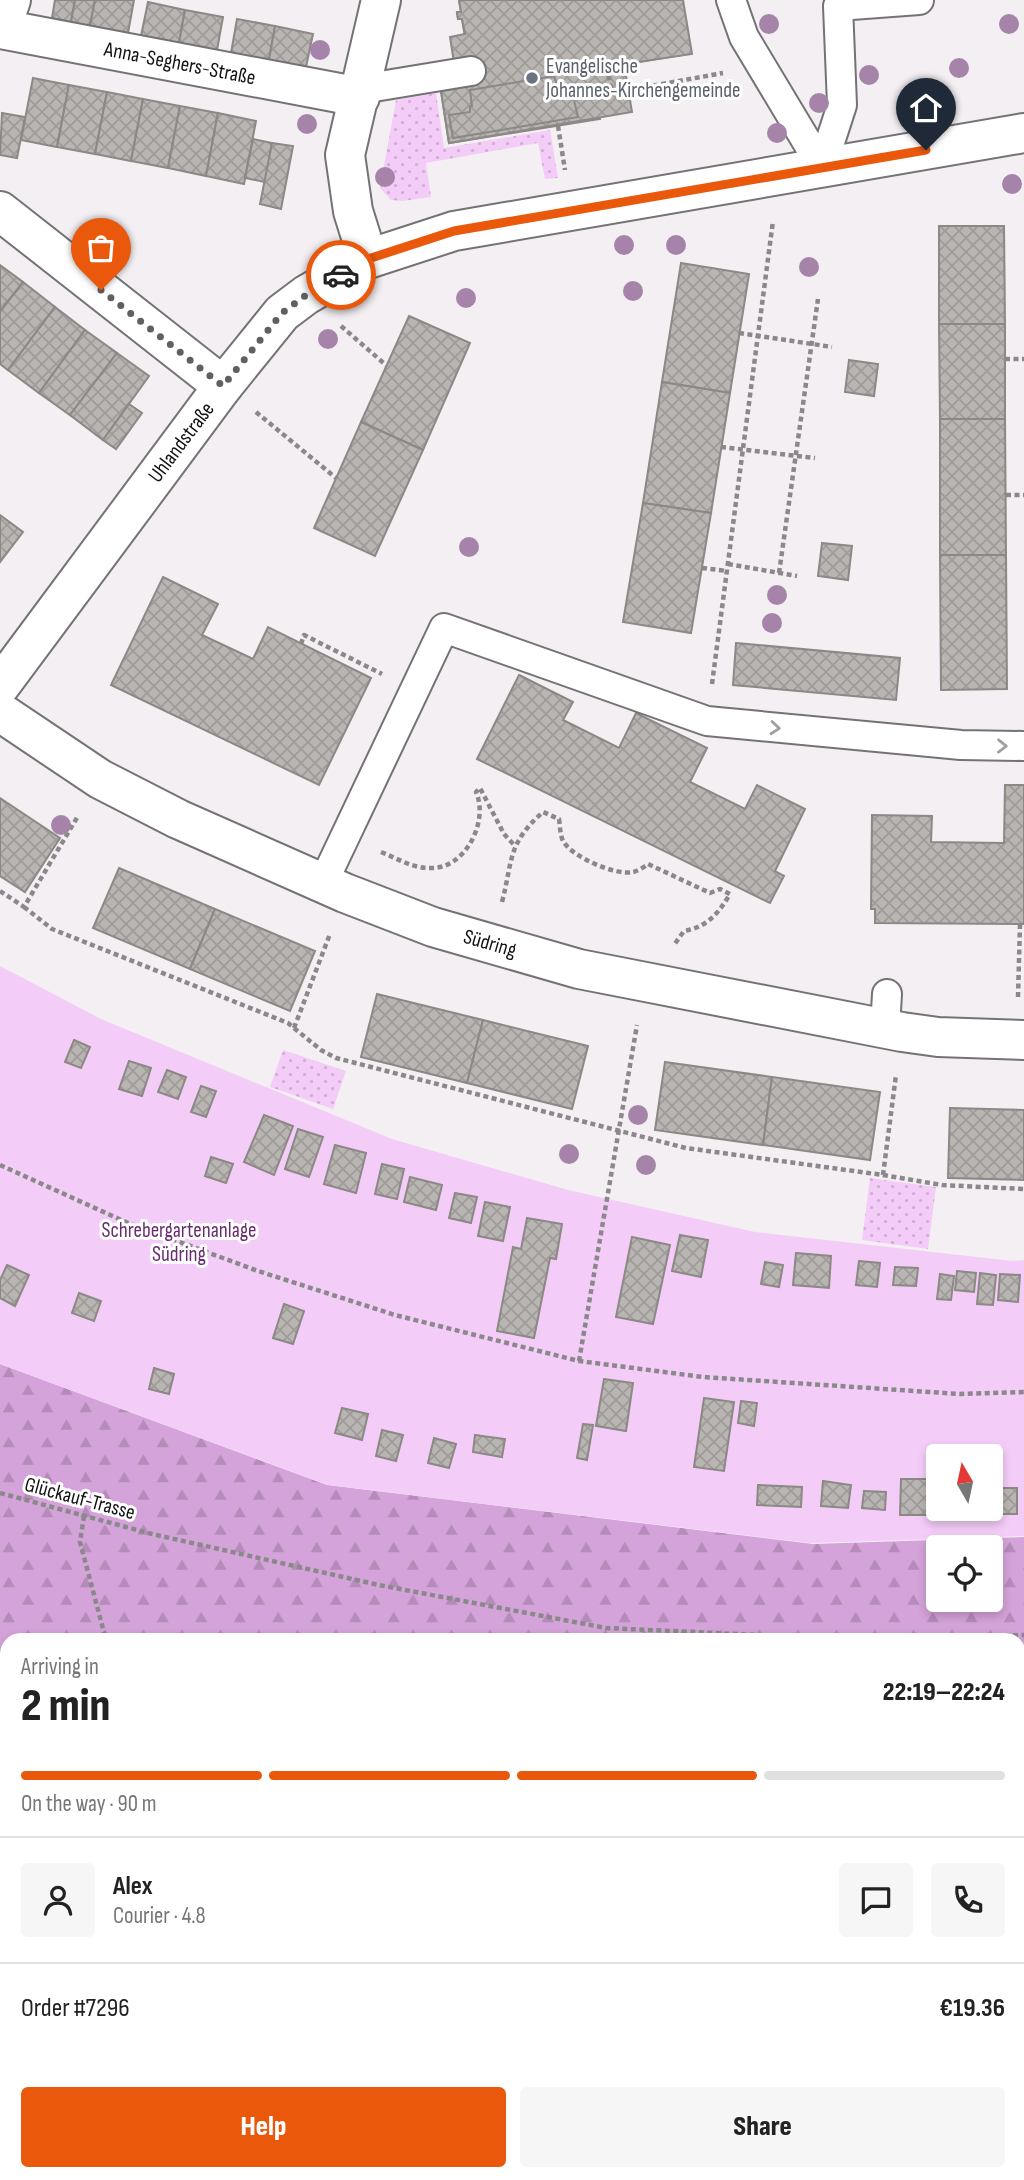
<!DOCTYPE html>
<meta charset="utf-8">
<style>
body{margin:0;font-family:"Sofia Sans Condensed",sans-serif;background:#f6f6f6;color:#222;height:100vh;display:flex;flex-direction:column;font-size:26px;white-space:nowrap}
*{box-sizing:border-box;margin:0}
p{font-size:23px;color:#767676}
.icon{flex:none;width:38px;height:38px;fill:none;stroke:currentColor;stroke-width:2;stroke-linecap:round;stroke-linejoin:round}
.map{position:relative;flex:1;overflow:hidden}
.drawer{position:absolute;left:0px;top:1633px;width:1026px;height:548px;display:flex;flex-direction:column;background:#fff;border-radius:21px 21px 0 0;box-shadow:0 4px 10px #0003}
.drawer>*{flex:none}
.needle{width:46px;rotate:351deg}
.fabs{position:absolute;left:926px;top:1444px;display:grid;gap:14px}
.fabs a{display:grid;place-items:center;width:77px;height:77px;border-radius:7px;background:#fff;box-shadow:0 4px 10px #0003;font-size:35px}
.pin{position:absolute;display:grid;place-items:center;width:60px;height:60px;color:#fff;margin:-72px -30px;border-radius:50% 50% 50% 0;rotate:-45deg;box-shadow:0 0 7px #0007}
.pin .icon{rotate:45deg}
.courier{position:absolute;display:grid;place-items:center;width:70px;height:70px;margin:-35px;border:5px solid #ea580c;border-radius:50%;background:#fff;color:#222;box-shadow:0 2px 9px #0007}
.summary em{font-style:normal;font-weight:800}
.summary div{display:flex;flex-direction:column-reverse}
.summary{display:flex;align-items:center;justify-content:space-between;height:119px;padding:0 21px}
h1{font-size:46px;font-weight:800;line-height:52px}
.bar{display:grid;grid-template-columns:repeat(4,1fr);gap:10px 7px;align-content:center;height:84px;padding:0 21px}
.bar i{height:9px;border-radius:5px;background:#e0e0e0}
.bar .active{background:#ea580c}
.bar p{grid-column:span 4}
.line{display:flex;align-items:center;gap:18px;padding:0 21px;border-top:2px solid #e0e0e0}
.line div{flex:1}
.round{display:grid;place-items:center;flex:none;width:74px;height:74px;border-radius:7px;background:#f6f6f6}
.cta{display:flex;gap:14px;margin-top:auto;padding:14px 21px}
.cta a{flex:1;height:80px;border-radius:7px;background:#ea580c;color:#fff;font-size:28px;font-weight:800;line-height:80px;text-align:center}
.cta a+a{background:#f6f6f6;color:#222}
.map>svg:first-child{display:block}
.grass{fill:url(#grass-dots)}
.forest{fill:url(#forest-firs);fill-rule:evenodd}
.garden{fill:#f4ccf8;fill-rule:evenodd}
.building{fill:url(#building-cross-hatch);stroke:#8b8885;stroke-width:2}
.lines{fill:none;stroke-linecap:round;stroke-linejoin:round}
.lane-casing{stroke:#757276;stroke-width:32}
.street-casing{stroke:#757276;stroke-width:42}
.path{stroke:#8b888b;stroke-width:4.5;stroke-dasharray:5 3.5;stroke-linecap:butt}
.lane{stroke:#fff;stroke-width:28}
.street{stroke:#fff;stroke-width:38}
.tree{fill:#a684aa}
.oneway{stroke:#a1a0a1}
.done{stroke:#615f61;stroke-width:7;stroke-dasharray:0 12.6}
.route{stroke:#ea580c;stroke-width:9}
.worship-dot{fill:#6b7280;stroke:#fff;stroke-width:2.5}
.labels{text-anchor:middle;stroke-width:6;stroke-linejoin:round;paint-order:stroke}
.street-label{font-size:21px;fill:#131213;stroke:#fff}
.worship-label{font-size:21px;fill:#5b616d;stroke:#fff;text-anchor:start}
.park-label{font-size:21px;fill:#672d6f;stroke:#fff}
</style>
<div class="map">
<svg width="1024" height="2180" viewBox="0 0 1024 2180">
<defs>
<pattern id="grass-dots" width="8" height="8" patternUnits="userSpaceOnUse" patternTransform="scale(1.75)"><rect width="8" height="8" fill="#f4ccf8"/><path d="M2 2h.1M6 6h.1" fill="none" stroke="#d0aed4" stroke-width="1.8" stroke-linecap="round"/></pattern>
<pattern id="forest-firs" width="22" height="20" patternUnits="userSpaceOnUse" patternTransform="scale(1.75)"><rect width="22" height="20" fill="#d4a3d9"/><path d="M5 1l3.5 6h-7zM16 11l3.5 6h-7z" fill="#b58bb9"/></pattern>
<pattern id="building-cross-hatch" width="8" height="8" patternUnits="userSpaceOnUse" patternTransform="scale(1.75)"><rect width="8" height="8" fill="#b9b5b2"/><path d="M0 0l8 8M0 8l8-8" fill="none" stroke="#9e9b98"/></pattern>
</defs>
<rect width="100%" height="100%" fill="#f3eff3"/>
<!-- grass -->
<g class="grass">
<polygon points="436,93 444,148 550,130 558,178 545,179 538,143 426,163 431,197 403,201 391,200 380,188 396,100"/>
<polygon points="283,1050 346,1071 333,1109 270,1087"/>
<polygon points="870,1178 936,1187 928,1249 862,1240"/>
</g>
<!-- forest -->
<path class="forest" d="M 0,1364 L 327,1485 L 813,1544 L 1024,1537 L 1024,1759 L 1018,1759 L 1018,1640 L 7,1640 L 7,1685 L 0,1685 ZM 938,1547 L 990,1547 L 990,1600 L 938,1600 Z"/>
<!-- garden -->
<g class="garden">
<path d="M 0,966 L 101,1019 L 392,1139 L 568,1190 L 755,1232 L 1012,1261 L 1024,1260 L 1024,1536 L 810,1543 L 328,1485 L 0,1364 ZM 938,1456 L 990,1456 L 990,1508 L 938,1508 Z"/>
<polygon points="1018,1760 1024,1760 1024,1944 1019,1945"/>
</g>
<!-- building -->
<g class="building">
<polygon points="55,0 75,0 71,22 52,18"/>
<polygon points="75,0 95,0 90,26 71,22"/>
<polygon points="95,0 134,0 128,33 90,26"/>
<polygon points="459,0 662,0 665,21 681,18 688,54 591,70 600,119 449,143 441,91 473,85 462,19 458,19 457,12 461,12"/>
<polygon points="459,0 683,0 692,54 624,64 632,112 449,143 441,91 458,88 450,37 465,34 462,19 458,19 457,12 461,12"/>
<polygon points="148,2 185,10 179,43 141,36"/>
<polygon points="185,10 223,17 217,50 179,43"/>
<polygon points="237,19 275,26 269,60 231,53"/>
<polygon points="275,26 313,34 306,67 269,60"/>
<polygon points="554,76 561,98 573,96 578,117 453,138 449,115 470,112 470,106 472,106 470,90"/>
<polygon points="33,78 69,85 57,147 21,140"/>
<polygon points="69,85 107,92 95,154 57,147"/>
<polygon points="107,92 143,99 131,161 95,154"/>
<polygon points="143,99 180,106 168,168 131,161"/>
<polygon points="180,106 218,113 206,176 168,168"/>
<polygon points="2,113 25,117 17,158 0,155"/>
<polygon points="218,113 256,121 244,184 206,176"/>
<polygon points="253,139 272,143 265,182 245,178"/>
<polygon points="272,143 293,146 281,209 260,204"/>
<polygon points="939,226 1004,226 1005,324 939,324"/>
<polygon points="681,263 749,274 730,393 662,382"/>
<polygon points="0,265 23,282 0,312"/>
<polygon points="23,282 55,307 8,370 0,364 0,312"/>
<polygon points="55,307 85,330 39,393 8,370"/>
<polygon points="409,316 470,343 423,450 361,422"/>
<polygon points="939,324 1005,324 1005,419 940,419"/>
<polygon points="85,330 117,353 70,415 39,393"/>
<polygon points="117,353 149,376 103,440 70,415"/>
<polygon points="849,360 878,364 874,396 845,392"/>
<polygon points="662,382 730,393 711,513 643,503"/>
<polygon points="129,404 142,413 116,449 103,440"/>
<polygon points="940,419 1005,419 1006,555 940,555"/>
<polygon points="361,422 423,450 375,556 314,528"/>
<polygon points="643,503 711,513 691,633 623,622"/>
<polygon points="0,515 23,532 0,562"/>
<polygon points="822,543 852,546 848,580 818,576"/>
<polygon points="940,555 1006,555 1007,689 941,690"/>
<polygon points="163,577 218,604 202,635 253,659 268,627 371,678 319,785 111,685"/>
<polygon points="736,643 900,658 896,700 733,685"/>
<polygon points="519,675 573,702 563,720 619,748 636,713 707,748 690,782 745,809 757,785 805,809 775,871 784,876 770,903 477,759"/>
<polygon points="1005,785 1024,785 1024,924 875,923 875,909 871,909 872,815 932,816 931,842 1004,843"/>
<polygon points="0,798 60,838 25,892 0,876"/>
<polygon points="119,868 215,909 190,969 93,928"/>
<polygon points="215,909 315,951 290,1011 190,969"/>
<polygon points="377,994 483,1020 467,1083 361,1057"/>
<polygon points="483,1020 588,1046 572,1109 467,1083"/>
<polygon points="74,1040 90,1047 81,1068 65,1062"/>
<polygon points="129,1061 151,1068 142,1096 119,1089"/>
<polygon points="665,1062 772,1077 763,1145 655,1130"/>
<polygon points="167,1070 186,1077 178,1099 158,1092"/>
<polygon points="772,1077 880,1092 870,1160 763,1145"/>
<polygon points="201,1086 216,1091 206,1117 191,1112"/>
<polygon points="950,1108 1024,1110 1024,1180 948,1178"/>
<polygon points="264,1115 293,1126 274,1175 244,1162"/>
<polygon points="298,1129 323,1137 309,1177 285,1169"/>
<polygon points="335,1145 366,1153 356,1193 324,1184"/>
<polygon points="211,1157 233,1164 226,1183 205,1176"/>
<polygon points="382,1164 404,1169 397,1199 375,1194"/>
<polygon points="410,1177 442,1185 436,1210 404,1202"/>
<polygon points="455,1193 477,1197 471,1223 449,1218"/>
<polygon points="485,1202 510,1207 503,1241 478,1236"/>
<polygon points="527,1218 562,1224 556,1259 550,1258 534,1338 497,1331 513,1247 521,1249"/>
<polygon points="680,1235 708,1240 701,1277 672,1271"/>
<polygon points="632,1237 670,1245 653,1324 616,1317"/>
<polygon points="796,1253 831,1256 829,1288 793,1285"/>
<polygon points="859,1261 880,1263 877,1287 856,1285"/>
<polygon points="765,1262 783,1265 779,1287 761,1284"/>
<polygon points="7,1265 29,1275 15,1306 0,1298 0,1280"/>
<polygon points="895,1267 918,1268 916,1286 893,1285"/>
<polygon points="957,1271 976,1273 974,1292 955,1290"/>
<polygon points="980,1273 996,1275 993,1305 977,1304"/>
<polygon points="940,1274 954,1276 951,1300 937,1299"/>
<polygon points="1000,1274 1020,1275 1018,1302 998,1300"/>
<polygon points="79,1293 101,1301 94,1321 72,1313"/>
<polygon points="284,1304 304,1311 293,1344 273,1338"/>
<polygon points="154,1368 174,1374 169,1394 149,1389"/>
<polygon points="604,1379 633,1383 626,1431 596,1426"/>
<polygon points="704,1398 734,1402 724,1471 694,1467"/>
<polygon points="741,1401 757,1403 754,1426 738,1423"/>
<polygon points="342,1408 368,1414 362,1440 335,1433"/>
<polygon points="583,1424 593,1425 587,1460 577,1458"/>
<polygon points="382,1430 403,1435 396,1461 376,1456"/>
<polygon points="475,1435 505,1439 502,1457 473,1452"/>
<polygon points="434,1438 456,1444 449,1468 428,1463"/>
<polygon points="901,1479 928,1479 927,1515 900,1515"/>
<polygon points="823,1481 851,1485 848,1508 821,1506"/>
<polygon points="758,1485 802,1487 801,1507 757,1505"/>
<polygon points="990,1488 1017,1488 1017,1514 987,1514 987,1508 990,1508"/>
<polygon points="864,1491 886,1492 885,1510 862,1508"/>
<polygon points="945,1508 978,1508 977,1518 944,1517"/>
<polygon points="971,2174 1018,2174 985,2180 972,2180"/>
</g>
<g class="lines">
<!-- lane casing -->
<g class="lane-casing">
<g id="lane">
<polyline points="731,0 744,37 822,167"/>
<polyline points="362,89 471,71"/>
<polyline points="822,167 842,105 838,6 919,0"/>
<polyline points="323,883 444,628 707,721 961,745 1024,746"/>
<polyline points="885,1028 887,994"/>
<polyline points="0,1716 7,1717"/>
<polyline points="49,2180 49,2174"/>
</g>
</g>
<!-- street casing -->
<g class="street-casing">
<g id="street">
<polyline points="11,0 1,29 360,97"/>
<polyline points="0,211 223,386"/>
<polyline points="368,259 353,211 345,155 381,0"/>
<polyline points="0,686 223,386 282,313 306,295 368,259 454,231 1024,133"/>
<polyline points="0,712 100,779 178,819 345,893 433,927 579,969 902,1032 938,1037 1024,1040"/>
<polyline points="1018,2019 1024,2018"/>
<polyline points="0,2146 7,2146"/>
<polyline points="651,2174 664,2180"/>
<polyline points="953,2174 954,2180"/>
<polyline points="691,2180 701,2174"/>
</g>
</g>
<!-- path -->
<g class="path">
<polyline points="607,67 612,93 723,73"/>
<polyline points="558,126 565,170"/>
<polyline points="341,326 387,366"/>
<polyline points="739,333 832,347"/>
<polyline points="1005,359 1024,359"/>
<polyline points="256,412 336,478"/>
<polyline points="721,447 815,458"/>
<polyline points="1006,495 1024,495"/>
<polyline points="728,564 797,576"/>
<polyline points="702,568 727,571"/>
<polyline points="779,573 818,299"/>
<polyline points="301,644 304,635 382,674"/>
<polyline points="712,684 773,221"/>
<path d="M 381,852 C 399,859 413,869 433,868 C 466,867 489,821 476,792 L 480,788 L 504,834 L 515,846"/>
<polyline points="0,891 24,907 78,816"/>
<path d="M 502,902 C 513,860 507,844 543,812 L 559,819 C 560,825 560,835 563,841 C 572,857 616,876 633,872 C 638,871 644,867 648,864 L 710,893 L 720,889 L 730,894 C 718,914 707,927 684,931 L 674,945"/>
<polyline points="24,907 52,929 288,1023 294,1028 330,934"/>
<polyline points="1018,997 1020,924"/>
<polyline points="294,1028 321,1050 336,1058 686,1148 883,1175 896,1075"/>
<polyline points="0,1165 128,1223 258,1271 395,1315 579,1361 703,1377 960,1394 1024,1392"/>
<polyline points="883,1175 942,1185 1024,1189"/>
<polyline points="579,1361 637,1025"/>
<polyline points="0,1493 152,1534 379,1585 606,1628 846,1639 1024,1635"/>
<polyline points="84,1516 80,1542 106,1640"/>
</g>
<!-- lane -->
<use href="#lane" class="lane"/>
<!-- street -->
<use href="#street" class="street"/>
</g>
<!-- trees -->
<g class="tree">
<circle cx="769" cy="24" r="10"/>
<circle cx="1009" cy="24" r="10"/>
<circle cx="320" cy="50" r="10"/>
<circle cx="959" cy="68" r="10"/>
<circle cx="869" cy="75" r="10"/>
<circle cx="819" cy="103" r="10"/>
<circle cx="307" cy="124" r="10"/>
<circle cx="777" cy="133" r="10"/>
<circle cx="385" cy="177" r="10"/>
<circle cx="1012" cy="184" r="10"/>
<circle cx="624" cy="245" r="10"/>
<circle cx="676" cy="245" r="10"/>
<circle cx="809" cy="267" r="10"/>
<circle cx="633" cy="291" r="10"/>
<circle cx="466" cy="298" r="10"/>
<circle cx="328" cy="339" r="10"/>
<circle cx="469" cy="547" r="10"/>
<circle cx="777" cy="595" r="10"/>
<circle cx="772" cy="623" r="10"/>
<circle cx="61" cy="825" r="10"/>
<circle cx="638" cy="1115" r="10"/>
<circle cx="569" cy="1154" r="10"/>
<circle cx="646" cy="1165" r="10"/>
</g>
<!-- one-way arrows -->
<defs><path id="oneway-chevron" d="M-2-3.5L2.5 0L-2 3.5" fill="none" stroke-width="1.6" stroke-linecap="round" stroke-linejoin="round" transform="scale(1.75)"/></defs>
<g class="oneway">
<use href="#oneway-chevron" transform="translate(775 728) rotate(5)"/>
<use href="#oneway-chevron" transform="translate(1002 746) rotate(1)"/>
</g>
<g class="lines">
<!-- done -->
<polyline class="done" points="101,290 223,386 282,313 306,295 341,275"/>
<!-- route -->
<polyline class="route" points="341,275 368,259 454,231 926,150"/>
</g>
<!-- markers -->
<circle class="worship-dot" cx="532" cy="78" r="7"/>
<g class="labels">
<!-- street labels -->
<g class="street-label">
<text transform="translate(180 63) rotate(11)" y="7">Anna-Seghers-Straße</text>
<text transform="translate(181 442) rotate(-53)" y="7">Uhlandstraße</text>
<text transform="translate(490 943) rotate(16)" y="7">Südring</text>
<text transform="translate(80 1498) rotate(15)" y="7">Glückauf-Trasse</text>
</g>
<!-- worship labels -->
<g class="worship-label">
<text x="546" y="73">Evangelische<tspan x="546" dy="24">Johannes-Kirchengemeinde</tspan></text>
</g>
<!-- park labels -->
<g class="park-label">
<text x="179" y="1237">Schrebergartenanlage<tspan x="179" dy="24">Südring</tspan></text>
</g>
</g>
</svg>
<div class="fabs">
<a><svg class="needle" viewBox="-14 -14 28 28"><path d="M0-13l5 13h-10z" fill="#e53935"/><path d="M0 13l5-13h-10z" fill="#767676"/></svg></a>
<a><svg class="icon" aria-label="locate" viewBox="0 0 24 24"><circle cx="12" cy="12" r="6"/><path d="M12 2v4M12 18v4M2 12h4M18 12h4"/></svg></a>
</div>
<div class="pin" style="left:101px;top:290px;background:#ea580c"><svg class="icon" aria-label="bag" viewBox="0 0 24 24"><path d="M5 8h14l-1 12H6zM9 8a3 3 0 0 1 6 0"/></svg></div>
<div class="pin" style="left:926px;top:150px;background:#1f2937"><svg class="icon" aria-label="home" viewBox="0 0 24 24"><path d="M3 11l9-7 9 7M6 9v11h12V9"/></svg></div>
<div class="courier" style="left:341px;top:275px"><svg class="icon" aria-label="car" viewBox="0 0 24 24"><path d="M5 17H2v-5l4-1 3-4h7l3 4 3 1v5h-3M9 17h6M6 11h13"/><circle cx="7" cy="17" r="2"/><circle cx="17" cy="17" r="2"/></svg></div>
<section class="drawer">
<div class="summary"><div><h1>2 min</h1><p>Arriving in</p></div><em>22:19–22:24</em></div>
<div class="bar"><i class="active"></i><i class="active"></i><i class="active"></i><i></i><p>On the way · 90 m</p></div>
<div class="line" style="height:126px"><a class="round"><svg class="icon" aria-label="person" viewBox="0 0 24 24"><circle cx="12" cy="8" r="4"/><path d="M4 21q1-7 8-7t8 7"/></svg></a><div><b>Alex</b><p>Courier · 4.8</p></div><a class="round"><svg class="icon" aria-label="chat" viewBox="0 0 24 24"><path d="M4 5h16v11H9l-5 4z"/></svg></a><a class="round"><svg class="icon" aria-label="phone" viewBox="0 0 24 24"><path d="M5 4h4l2 5-3 2q2 4 5 5l2-3 5 2v4C11 20 4 13 5 4z"/></svg></a></div>
<div class="line" style="height:91px"><div>Order #7296</div><b>€19.36</b></div>
<div class="cta"><a>Help</a><a>Share</a></div>
</section>
</div>
